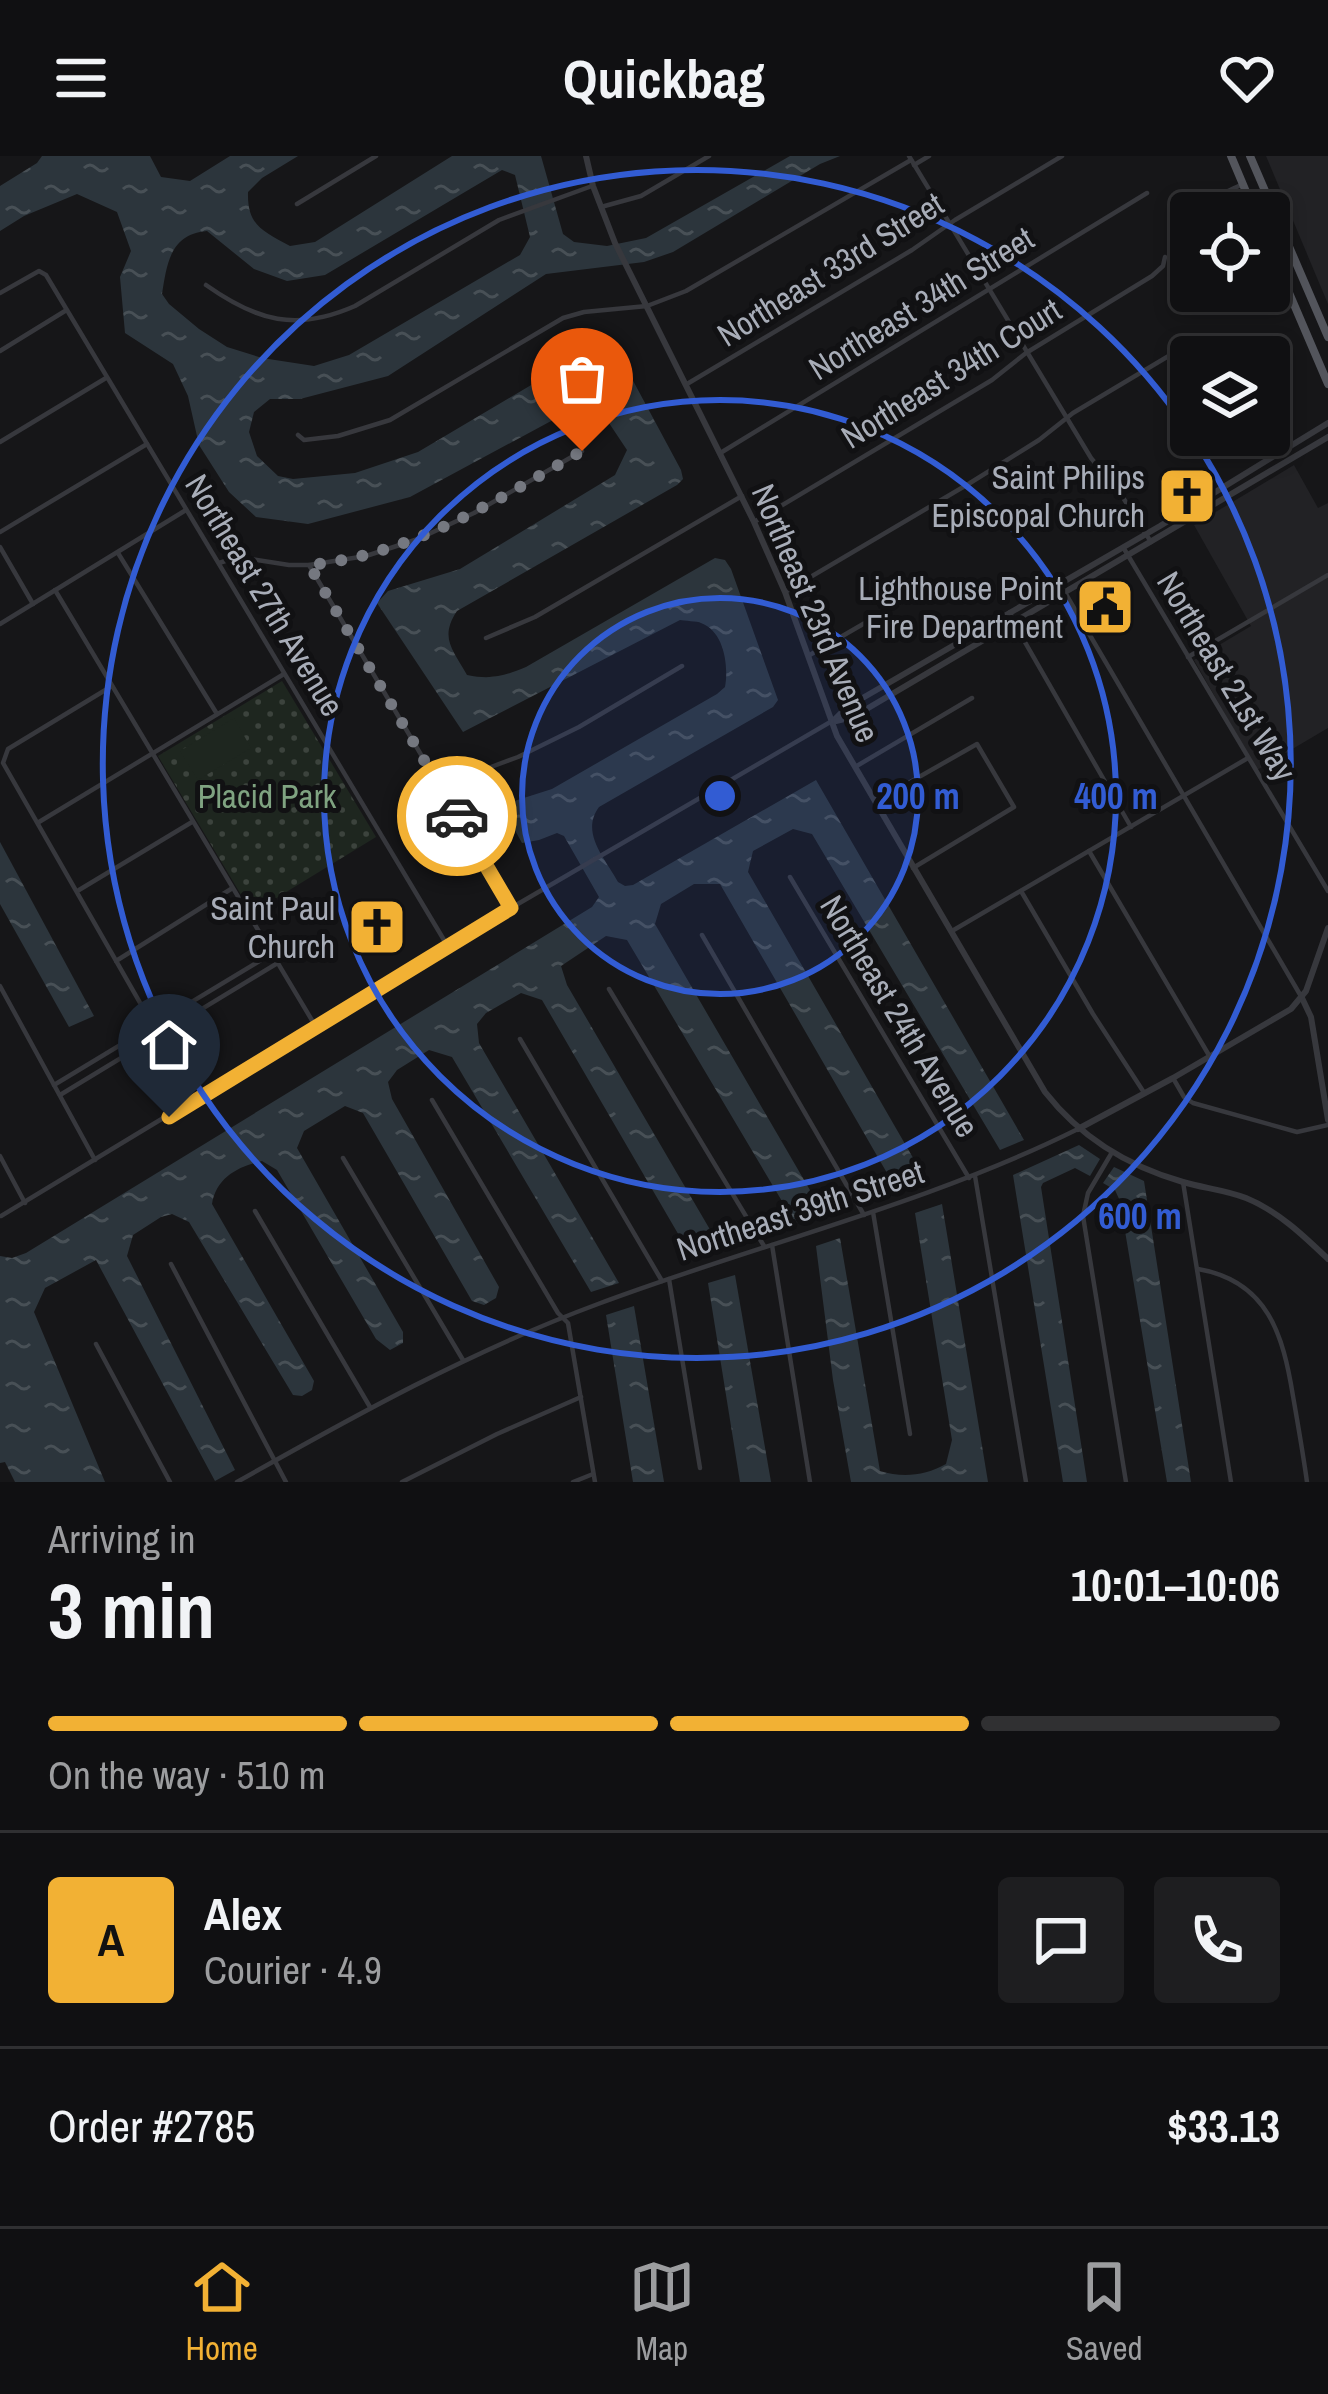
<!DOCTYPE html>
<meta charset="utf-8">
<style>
body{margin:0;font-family:"Archivo Narrow",sans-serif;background:#1e1e20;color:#f1f3f6;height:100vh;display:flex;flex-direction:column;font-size:45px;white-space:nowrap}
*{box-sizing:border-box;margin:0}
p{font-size:39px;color:#9c9d9f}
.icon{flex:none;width:66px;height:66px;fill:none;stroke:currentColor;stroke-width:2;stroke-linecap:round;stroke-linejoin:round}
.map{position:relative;height:1326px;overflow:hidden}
.drawer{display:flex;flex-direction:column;background:#101012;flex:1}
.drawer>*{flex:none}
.buttons{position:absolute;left:1170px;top:36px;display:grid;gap:24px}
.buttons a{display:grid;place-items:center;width:120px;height:120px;border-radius:12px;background:#101012;box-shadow:0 6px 18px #0003,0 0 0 3px #303032;font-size:60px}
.pin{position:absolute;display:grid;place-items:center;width:102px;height:102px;color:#fff;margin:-123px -51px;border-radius:50% 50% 50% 0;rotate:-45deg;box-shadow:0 0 12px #0007}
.pin .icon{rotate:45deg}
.courier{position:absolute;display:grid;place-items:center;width:120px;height:120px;margin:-60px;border:9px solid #f2b134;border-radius:50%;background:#fff;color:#222;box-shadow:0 3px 15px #0007}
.summary em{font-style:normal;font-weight:700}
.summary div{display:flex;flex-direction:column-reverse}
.summary{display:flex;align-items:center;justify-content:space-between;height:204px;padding:0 48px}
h1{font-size:78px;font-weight:700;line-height:90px}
.bar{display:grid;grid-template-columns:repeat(4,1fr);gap:18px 12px;align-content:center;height:144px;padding:0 48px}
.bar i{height:15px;border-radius:9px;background:#303032}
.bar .on{background:#f2b134}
.bar p{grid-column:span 4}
.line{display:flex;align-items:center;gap:30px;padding:0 48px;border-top:3px solid #303032}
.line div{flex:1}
.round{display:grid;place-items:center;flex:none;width:126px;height:126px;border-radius:12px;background:#1e1e20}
header{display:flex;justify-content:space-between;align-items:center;height:156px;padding:0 48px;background:#101012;font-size:54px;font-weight:700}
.tabs{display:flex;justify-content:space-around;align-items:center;height:168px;border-top:3px solid #303032;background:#101012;font-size:33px;color:#9c9d9f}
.tabs a{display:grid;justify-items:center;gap:6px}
.tabs .on{color:#f2b134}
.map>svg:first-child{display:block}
.built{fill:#222225}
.park{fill:url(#park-dots)}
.garden{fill:#1e261f}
.water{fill:url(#water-ripples);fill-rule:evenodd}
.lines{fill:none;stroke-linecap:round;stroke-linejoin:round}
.minor{stroke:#37383d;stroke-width:4.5}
.tertiary{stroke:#37383d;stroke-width:6}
.primary{stroke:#53555c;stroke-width:8}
.done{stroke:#757880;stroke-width:12;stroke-dasharray:0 21.6}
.route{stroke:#f2b134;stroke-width:15}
.ring{fill:none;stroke:#325cd3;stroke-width:6}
.labels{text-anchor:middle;stroke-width:10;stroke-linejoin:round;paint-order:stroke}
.street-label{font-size:33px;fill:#a8adb8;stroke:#111113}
.poi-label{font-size:33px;fill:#a8adb8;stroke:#111113;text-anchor:end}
.park-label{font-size:33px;fill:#7fa381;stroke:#111113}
.centre{fill:#325cd3;stroke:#111113;stroke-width:6}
.ring-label{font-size:36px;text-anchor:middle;font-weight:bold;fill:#325cd3;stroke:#111113;stroke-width:10;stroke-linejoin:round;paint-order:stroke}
</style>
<header><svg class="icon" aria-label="menu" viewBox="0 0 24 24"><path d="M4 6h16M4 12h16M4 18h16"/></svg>Quickbag<svg class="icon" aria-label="heart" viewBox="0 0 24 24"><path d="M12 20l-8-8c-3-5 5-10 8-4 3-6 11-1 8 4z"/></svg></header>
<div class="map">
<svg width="1328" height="1326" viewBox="0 0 1328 1326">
<defs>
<pattern id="park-dots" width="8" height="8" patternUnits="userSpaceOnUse" patternTransform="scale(3)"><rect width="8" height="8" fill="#1e261f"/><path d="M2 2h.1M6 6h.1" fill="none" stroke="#3c433d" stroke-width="1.8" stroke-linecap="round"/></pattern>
<pattern id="water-ripples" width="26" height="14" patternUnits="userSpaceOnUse" patternTransform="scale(3)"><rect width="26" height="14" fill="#2c353c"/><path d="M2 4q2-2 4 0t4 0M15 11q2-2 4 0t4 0" fill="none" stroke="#485056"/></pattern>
</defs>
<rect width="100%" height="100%" fill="#161618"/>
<!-- built -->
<g class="built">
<polygon points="1266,0 1328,0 1328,148 1320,129"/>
<polygon points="1294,309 1318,352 1328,347 1328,572 1257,614 1194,504 1251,470 1194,369"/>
</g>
<!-- park -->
<polygon class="park" points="282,525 376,681 252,757 158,600"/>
<!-- garden -->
<polygon class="garden" points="234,562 251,592 198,624 180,595"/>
<!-- water -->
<g class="water">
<path d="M 42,0 L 150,0 L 161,21 L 190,25 L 230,0 L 298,0 L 262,22 L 248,36 C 247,70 263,75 290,90 L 315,86 L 452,0 L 541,0 L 563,78 L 574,86 L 607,90 L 646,82 L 790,0 L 840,0 L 820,8 L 673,96 L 644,106 L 546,118 L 388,220 L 300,243 L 270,243 L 254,256 L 249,276 L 257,300 L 278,320 L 293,323 L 355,317 L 418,296 L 587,196 L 616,193 L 681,314 L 683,323 L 677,329 L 457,455 C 439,482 453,494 467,519 C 491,524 504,520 526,511 L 715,402 L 725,404 L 731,413 L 778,544 L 773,551 L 599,651 C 580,677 605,702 618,726 L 625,730 L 633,729 L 816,624 L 1024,984 L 1000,994 L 812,678 L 793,673 L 753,695 L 748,716 L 927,1026 L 898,1036 L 720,728 L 694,728 L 661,748 L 655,768 L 825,1060 L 795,1067 L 627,784 L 606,780 L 561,810 L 567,829 L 719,1089 L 691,1100 L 542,844 L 521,837 L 486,857 L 477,868 L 479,887 L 619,1127 L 591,1136 L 452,901 L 429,894 L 397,914 L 388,926 L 392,943 L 499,1131 L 496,1142 L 484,1149 L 472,1145 L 363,957 L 345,950 L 304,975 L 297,992 L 403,1176 L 403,1187 L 390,1194 L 376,1183 L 277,1014 L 262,1005 C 238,1010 216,1022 212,1048 L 314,1225 L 312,1234 L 302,1240 L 293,1239 L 189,1066 L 172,1058 L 161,1061 L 133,1079 L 127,1100 L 235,1314 L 215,1325 L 96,1104 L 45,1132 L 34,1156 L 105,1326 L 15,1326 L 5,1306 L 0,1307 L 0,1100 L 12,1102 L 26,1097 L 592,751 L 599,741 L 564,680 L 557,677 L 539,684 L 522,687 L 506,658 L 508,647 L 552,633 L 717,538 L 725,531 C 729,510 724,475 701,467 C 698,465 684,465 680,464 L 463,576 L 377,447 L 388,435 L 460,413 L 615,319 L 627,294 L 599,252 L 577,251 L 410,341 L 308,368 L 256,361 L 229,336 L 199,289 L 188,240 L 173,208 L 125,177 L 120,121 L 131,95 L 117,56 L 77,38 L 24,60 L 0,75 L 0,30 L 37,7 ZM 502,14 L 515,19 L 530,81 L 520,99 L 349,199 L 314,210 L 262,202 L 227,191 L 199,173 L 169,148 L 162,138 C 167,106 171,78 207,75 L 254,113 L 287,125 L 325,119 Z"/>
<polygon points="0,686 94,860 69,871 0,748"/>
<polygon points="1079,989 1100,1003 1090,1020 1075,1012 1043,1027 1041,1031 1087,1326 1063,1326 1013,1019"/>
<polygon points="1114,1011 1144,1025 1191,1326 1167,1326 1120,1045 1115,1034 1103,1027"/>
<path d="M 942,1048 L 988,1326 L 851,1326 L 833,1224 L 816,1090 L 840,1082 L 880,1315 C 902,1322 925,1320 946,1308 L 952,1284 L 915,1057 Z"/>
<polygon points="735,1119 771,1326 740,1326 708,1127"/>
<polygon points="634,1150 664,1326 633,1326 606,1159"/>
</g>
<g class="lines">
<!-- minor -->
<g class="minor">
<polyline points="909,0 1091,302 1122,340 1151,386"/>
<polyline points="914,9 929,0"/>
<polyline points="297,48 376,0"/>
<polyline points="601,51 641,40 709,0"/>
<path d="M 1173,76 C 1185,51 1219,40 1243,28"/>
<path d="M 206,129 C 257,165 296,176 355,150 L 499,64 L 592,30"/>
<polyline points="0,137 39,115 46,119 447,789"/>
<polyline points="0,195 65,155"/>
<polyline points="687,228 912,94 955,64 1062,0"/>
<polyline points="298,279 304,284 338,280 390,264 563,162 584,156 647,150 686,135 911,4"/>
<polyline points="0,286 106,222"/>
<polyline points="722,296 1147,37"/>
<polyline points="754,366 992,224 1026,197 1152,120 1163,110 1165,101"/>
<polyline points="0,376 147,288"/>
<polyline points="0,391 33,448"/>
<polyline points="1123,391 1328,735"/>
<polyline points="118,397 217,558"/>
<polyline points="219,407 238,401 289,409 309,409 366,400 418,383 474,357 582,295"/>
<polyline points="309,409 511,751"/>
<polyline points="1060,428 1302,842"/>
<polyline points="55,434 316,871"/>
<polyline points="785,436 970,327 1039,284 1073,257 1177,195"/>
<polyline points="1010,456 1014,467 1131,671"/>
<polyline points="0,468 186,354"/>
<polyline points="486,482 535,461 742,340"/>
<polyline points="808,500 901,446"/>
<polyline points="1188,501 1328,419"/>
<polyline points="112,530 8,593 3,607 159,880"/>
<polyline points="855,611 972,542"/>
<polyline points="440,630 518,601 579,571 682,510"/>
<polyline points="875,646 977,588 1014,651 913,712"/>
<polyline points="39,666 284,518"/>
<polyline points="1089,695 1210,901"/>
<polyline points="790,721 969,1022"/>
<polyline points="79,734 192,666"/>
<polyline points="1021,735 1093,858 1143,935"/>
<polyline points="952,775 1248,602"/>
<polyline points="702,779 864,1059"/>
<polyline points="116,805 231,733"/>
<polyline points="0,830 95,1004"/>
<polyline points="609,833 764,1090"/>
<polyline points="520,883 662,1125"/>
<polyline points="1173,922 1184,941 1193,947 1297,976 1328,969"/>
<polyline points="54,929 271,798"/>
<polyline points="60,939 276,808"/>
<polyline points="432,944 558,1157 568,1167 595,1326"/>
<polyline points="1111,998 1088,1037 1083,1060 1126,1326"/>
<polyline points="0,1000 25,1047"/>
<polyline points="343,1002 463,1204"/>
<polyline points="975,1020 1026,1326"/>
<polyline points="1183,1026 1231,1326"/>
<polyline points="255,1055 370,1251"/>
<polyline points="873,1056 910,1278"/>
<polyline points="1,1060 511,752 832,565"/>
<polyline points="772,1089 810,1326"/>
<polyline points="171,1108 286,1326"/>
<path d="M 1198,1113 C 1268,1125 1283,1179 1293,1240 C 1298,1269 1303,1297 1307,1326"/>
<polyline points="669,1123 700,1312"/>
<polyline points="96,1188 170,1326"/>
<path d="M 237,1326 C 354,1260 471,1195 598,1148 C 758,1088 925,1049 1078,973"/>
<polyline points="402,1326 497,1278 581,1241"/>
<polyline points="573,1326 593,1318"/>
</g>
<!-- tertiary -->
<g class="tertiary">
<path d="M 586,0 L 593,30 L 615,87 L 754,366 L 785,436 L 837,580 L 1045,936 C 1081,982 1127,1010 1183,1026 C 1203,1032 1226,1034 1246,1042 C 1278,1055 1304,1080 1328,1103"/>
<polyline points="833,565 847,551 1160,370 1328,267"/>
<polyline points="836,565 853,561 1328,281"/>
<polyline points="1302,842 1311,861 1328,964"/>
<polyline points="1078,973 1173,922 1291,853 1306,835 1328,772"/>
</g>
<!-- primary -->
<g class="primary">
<polyline points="1231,0 1255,57"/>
<polyline points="1250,0 1328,181"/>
<polyline points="1269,76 1287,89"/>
<polyline points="1269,90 1328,228"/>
</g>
</g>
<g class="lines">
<!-- done -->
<path class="done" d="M 457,660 L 309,409 C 411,399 496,345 582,295"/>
<!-- route -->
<polyline class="route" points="169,961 511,752 457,660"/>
</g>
<!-- distance rings -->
<circle cx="720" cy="640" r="198" fill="#325cd3" fill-opacity=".12"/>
<g class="ring">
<circle cx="720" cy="640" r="198"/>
<circle cx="720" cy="640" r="396"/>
<path d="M1194 283A594 594 0 1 1 1188 274"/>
</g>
<!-- icons -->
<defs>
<g id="church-square" transform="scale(3)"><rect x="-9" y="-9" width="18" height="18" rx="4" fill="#f2b134" stroke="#111113"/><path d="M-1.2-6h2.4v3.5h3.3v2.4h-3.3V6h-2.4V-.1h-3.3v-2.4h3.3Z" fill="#111"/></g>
<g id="civic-square" transform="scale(3)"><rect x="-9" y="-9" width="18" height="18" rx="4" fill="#f2b134" stroke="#111113"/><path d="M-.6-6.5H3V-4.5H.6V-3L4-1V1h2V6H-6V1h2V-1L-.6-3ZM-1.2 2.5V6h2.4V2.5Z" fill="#111"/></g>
</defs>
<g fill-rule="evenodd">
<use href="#church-square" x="1187" y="340"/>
<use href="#civic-square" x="1105" y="451"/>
<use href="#church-square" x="377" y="771"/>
</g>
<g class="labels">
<!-- street labels -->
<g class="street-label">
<text transform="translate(830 113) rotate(-32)" y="12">Northeast 33rd Street</text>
<text transform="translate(921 147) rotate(-32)" y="12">Northeast 34th Street</text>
<text transform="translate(951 217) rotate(-32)" y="12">Northeast 34th Court</text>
<text transform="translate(265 439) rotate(59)" y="12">Northeast 27th Avenue</text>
<text transform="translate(816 457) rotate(67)" y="12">Northeast 23rd Avenue</text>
<text transform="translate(1227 520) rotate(59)" y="12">Northeast 21st Way</text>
<text transform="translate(900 860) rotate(59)" y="12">Northeast 24th Avenue</text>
<text transform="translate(800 1054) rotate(-18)" y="12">Northeast 39th Street</text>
</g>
<!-- poi labels -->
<g class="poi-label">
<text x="1145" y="333">Saint Philips<tspan x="1145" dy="38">Episcopal Church</tspan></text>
<text x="1063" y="444">Lighthouse Point<tspan x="1063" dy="38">Fire Department</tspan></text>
<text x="335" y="764">Saint Paul<tspan x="335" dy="38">Church</tspan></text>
</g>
<!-- park labels -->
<g class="park-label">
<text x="267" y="652">Placid Park</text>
</g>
</g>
<circle cx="720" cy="640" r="18" class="centre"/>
<g class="ring-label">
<text x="918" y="653">200 m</text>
<text x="1116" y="653">400 m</text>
<text x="1140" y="1073">600 m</text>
</g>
</svg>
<div class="buttons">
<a><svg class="icon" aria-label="locate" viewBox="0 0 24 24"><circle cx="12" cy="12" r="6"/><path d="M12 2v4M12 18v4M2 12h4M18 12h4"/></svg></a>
<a><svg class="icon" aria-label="layers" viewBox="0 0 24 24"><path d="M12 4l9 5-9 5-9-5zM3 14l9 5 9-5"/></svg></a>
</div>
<div class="pin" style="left:582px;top:295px;background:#ea580c"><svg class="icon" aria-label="bag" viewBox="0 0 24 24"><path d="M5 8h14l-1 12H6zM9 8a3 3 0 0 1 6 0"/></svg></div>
<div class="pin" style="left:169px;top:961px;background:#1f2937"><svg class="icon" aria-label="home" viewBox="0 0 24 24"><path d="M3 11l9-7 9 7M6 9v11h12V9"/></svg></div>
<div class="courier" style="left:457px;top:660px"><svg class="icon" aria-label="car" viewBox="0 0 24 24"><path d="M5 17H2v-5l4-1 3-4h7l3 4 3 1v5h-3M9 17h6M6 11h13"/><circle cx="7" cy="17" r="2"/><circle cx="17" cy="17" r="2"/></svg></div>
</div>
<section class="drawer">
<div class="summary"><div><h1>3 min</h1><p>Arriving in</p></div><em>10:01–10:06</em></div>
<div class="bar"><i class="on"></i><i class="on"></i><i class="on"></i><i></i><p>On the way · 510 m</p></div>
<div class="line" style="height:216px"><b class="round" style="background:#f2b134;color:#111">A</b><div><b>Alex</b><p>Courier · 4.9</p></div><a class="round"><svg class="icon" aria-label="chat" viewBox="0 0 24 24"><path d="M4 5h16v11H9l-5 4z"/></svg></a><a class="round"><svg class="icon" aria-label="phone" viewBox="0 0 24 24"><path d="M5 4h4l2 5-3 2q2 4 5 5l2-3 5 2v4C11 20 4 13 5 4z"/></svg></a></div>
<div class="line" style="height:156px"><div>Order #2785</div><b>$33.13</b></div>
</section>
<nav class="tabs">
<a class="on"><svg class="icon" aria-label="home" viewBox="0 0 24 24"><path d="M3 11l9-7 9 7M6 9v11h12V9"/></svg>Home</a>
<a><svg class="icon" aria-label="map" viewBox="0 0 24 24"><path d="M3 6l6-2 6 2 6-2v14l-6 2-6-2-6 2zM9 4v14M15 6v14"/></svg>Map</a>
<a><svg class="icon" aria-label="saved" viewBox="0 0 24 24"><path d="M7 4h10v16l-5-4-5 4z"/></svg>Saved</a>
</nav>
